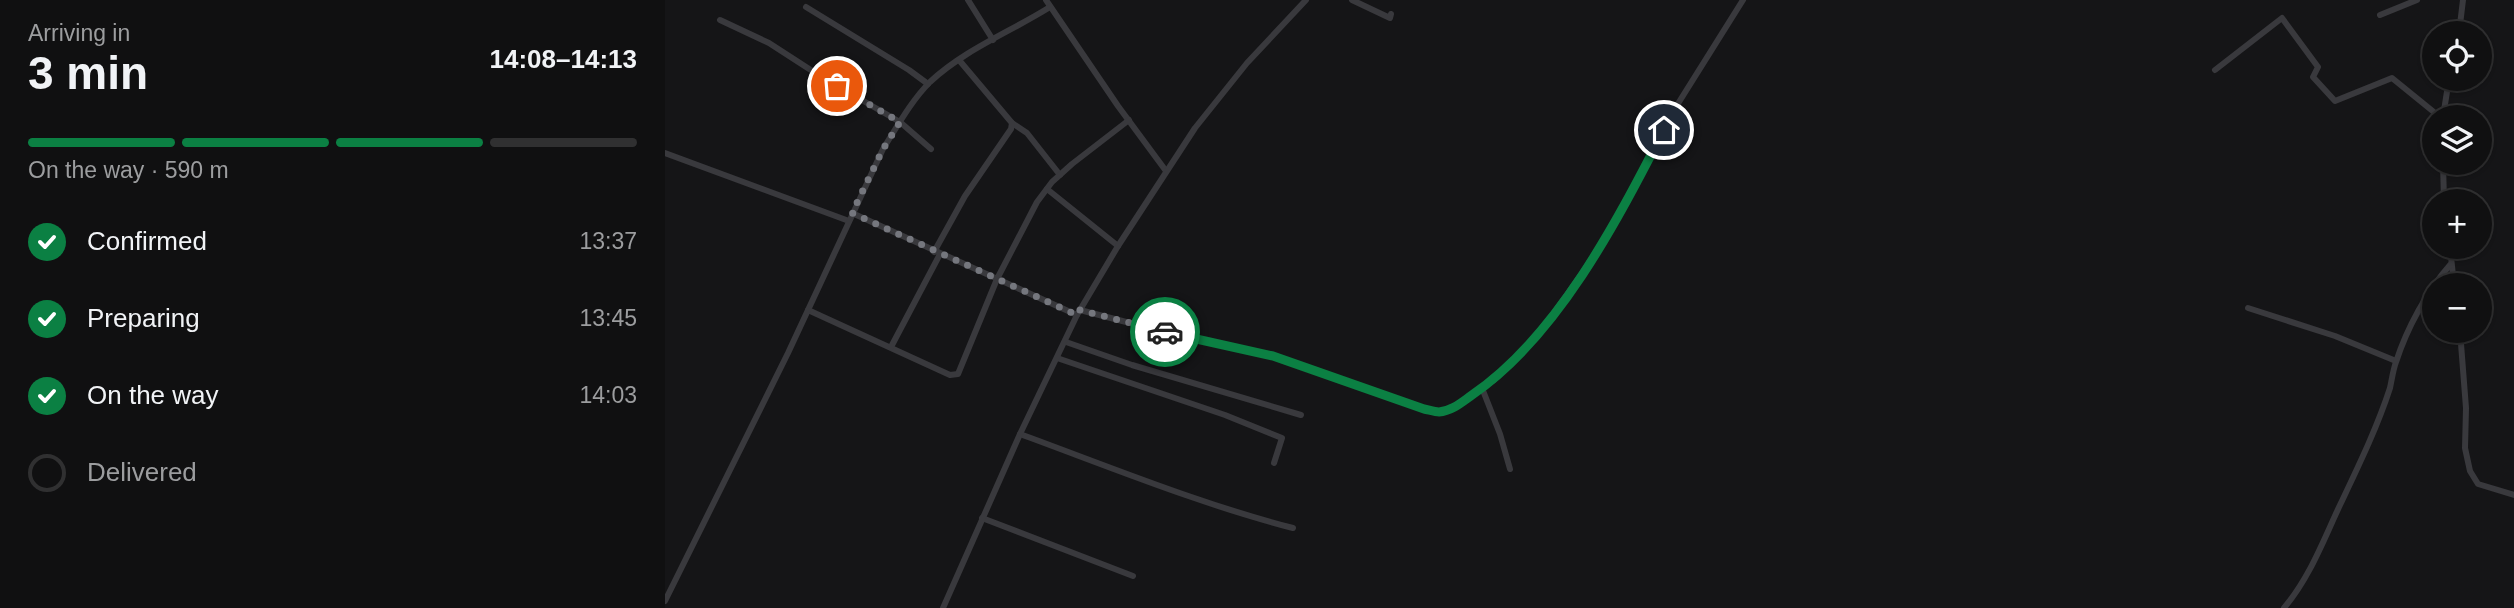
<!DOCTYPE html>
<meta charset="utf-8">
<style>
body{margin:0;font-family:Arial,sans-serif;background:#1e1e1f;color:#f1f3f6;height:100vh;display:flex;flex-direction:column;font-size:26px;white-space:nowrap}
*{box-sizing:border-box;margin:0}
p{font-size:23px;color:#9c9d9f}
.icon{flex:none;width:38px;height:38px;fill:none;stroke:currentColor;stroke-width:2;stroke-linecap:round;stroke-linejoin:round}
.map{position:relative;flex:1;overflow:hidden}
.side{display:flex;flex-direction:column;background:#101011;width:665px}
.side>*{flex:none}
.tools{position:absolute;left:1757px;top:21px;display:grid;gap:14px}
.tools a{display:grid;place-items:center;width:70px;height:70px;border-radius:50%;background:#101011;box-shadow:0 2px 5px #0004,0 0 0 2px #303031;font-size:35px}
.pin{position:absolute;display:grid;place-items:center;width:60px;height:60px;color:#fff;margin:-30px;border:4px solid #fff;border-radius:50%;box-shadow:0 2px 7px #0007}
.courier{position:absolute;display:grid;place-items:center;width:70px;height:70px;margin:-35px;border:5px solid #0b8043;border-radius:50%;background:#fff;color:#222;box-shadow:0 2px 9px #0007}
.summary em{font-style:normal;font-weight:800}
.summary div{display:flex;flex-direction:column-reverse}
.summary{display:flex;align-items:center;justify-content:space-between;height:119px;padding:0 28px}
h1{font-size:46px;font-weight:800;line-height:52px}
.bar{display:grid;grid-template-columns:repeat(4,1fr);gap:10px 7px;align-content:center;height:84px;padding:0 28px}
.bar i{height:9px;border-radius:5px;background:#303031}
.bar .current{background:#0b8043}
.bar p{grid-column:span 4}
ol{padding:0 28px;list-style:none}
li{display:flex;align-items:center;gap:21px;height:77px}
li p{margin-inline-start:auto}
li .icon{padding:7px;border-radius:50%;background:#0b8043;color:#fff;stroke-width:4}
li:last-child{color:#9c9d9f}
li i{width:38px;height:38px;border:4px solid #303031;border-radius:50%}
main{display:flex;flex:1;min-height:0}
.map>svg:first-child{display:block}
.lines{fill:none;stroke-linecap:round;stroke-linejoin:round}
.street{stroke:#39393d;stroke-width:6}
.done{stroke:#75777e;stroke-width:7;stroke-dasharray:0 12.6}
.route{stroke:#0b8043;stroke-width:9}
</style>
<main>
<section class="side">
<div class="summary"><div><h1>3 min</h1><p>Arriving in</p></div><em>14:08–14:13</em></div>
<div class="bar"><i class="current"></i><i class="current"></i><i class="current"></i><i></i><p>On the way · 590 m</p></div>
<ol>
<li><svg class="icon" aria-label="check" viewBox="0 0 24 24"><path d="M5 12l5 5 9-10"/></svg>Confirmed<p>13:37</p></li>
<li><svg class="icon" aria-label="check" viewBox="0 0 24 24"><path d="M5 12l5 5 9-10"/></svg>Preparing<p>13:45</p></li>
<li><svg class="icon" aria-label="check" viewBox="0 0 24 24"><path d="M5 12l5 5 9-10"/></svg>On the way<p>14:03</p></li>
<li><i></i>Delivered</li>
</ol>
</section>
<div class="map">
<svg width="1849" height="608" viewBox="0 0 1849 608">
<rect width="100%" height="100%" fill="#151517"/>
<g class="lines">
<!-- street -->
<g class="street">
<polyline points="303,0 328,40"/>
<polyline points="381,0 453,106 501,171"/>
<polyline points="687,0 725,18 726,14"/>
<polyline points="141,7 244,70 263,84"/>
<polyline points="1715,15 1752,0"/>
<polyline points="55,20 104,43 155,76 235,122 266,149"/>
<polyline points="1794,33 1798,0"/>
<polyline points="1550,70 1617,18 1653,67 1648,77 1670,101 1727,78 1775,117"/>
<polyline points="1778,117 1784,79"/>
<polyline points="347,123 362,133 395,175"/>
<polyline points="0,153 184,221"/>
<polyline points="1778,163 1779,201"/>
<polyline points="382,189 453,246"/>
<polyline points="187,213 412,315"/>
<polyline points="1785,247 1789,285"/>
<polyline points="269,252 300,196 346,129 347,123 294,60"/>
<polyline points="1583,308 1670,336 1731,361"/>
<polyline points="143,310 285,375 293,374 332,279 372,202 387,182 407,164 464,120"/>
<polyline points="415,310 519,337 608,356 759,409 773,412 789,407 829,380 857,352 886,317 918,272 940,238 968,190 1009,110 1078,0"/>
<polyline points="1795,331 1801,408 1800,448 1805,471 1813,484 1849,495"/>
<polyline points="401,342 467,365 636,415"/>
<polyline points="226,347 275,254"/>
<polyline points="392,358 560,415 617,438 609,463"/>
<polyline points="817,388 835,434 845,469"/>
<path d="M 355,434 C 445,467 535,504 628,528"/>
<polyline points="317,518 468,576"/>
<path d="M 0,601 L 123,353 L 218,149 C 232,127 246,101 265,82 C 299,50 345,32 385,7"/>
<polyline points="278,608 355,434 412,315 453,246 530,128 582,63 641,0"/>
<path d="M 1619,608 C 1645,577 1658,541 1675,505 C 1693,467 1712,428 1725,388 C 1727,379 1728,370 1731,362 C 1742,328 1762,291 1785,265"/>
</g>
</g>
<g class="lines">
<!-- done -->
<polyline class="done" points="172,86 235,122 218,149 187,213 412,315 415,310 500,332"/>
<!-- route -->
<path class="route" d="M 500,332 L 608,356 L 759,409 C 764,410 770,412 774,412 C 787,411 797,402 807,395 C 893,336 952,221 999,130"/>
</g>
</svg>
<div class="tools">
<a><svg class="icon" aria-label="locate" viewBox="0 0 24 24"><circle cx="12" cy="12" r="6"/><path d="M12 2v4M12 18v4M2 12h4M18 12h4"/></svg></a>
<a><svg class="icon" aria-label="layers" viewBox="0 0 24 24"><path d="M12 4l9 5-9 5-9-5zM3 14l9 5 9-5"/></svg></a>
<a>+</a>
<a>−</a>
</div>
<div class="pin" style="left:172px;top:86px;background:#ea580c"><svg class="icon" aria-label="bag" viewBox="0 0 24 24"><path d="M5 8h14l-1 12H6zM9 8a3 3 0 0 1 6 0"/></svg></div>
<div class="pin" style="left:999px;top:130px;background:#1f2937"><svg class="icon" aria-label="home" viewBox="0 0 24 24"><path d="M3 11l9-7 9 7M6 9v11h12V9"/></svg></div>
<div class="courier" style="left:500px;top:332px"><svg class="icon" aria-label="car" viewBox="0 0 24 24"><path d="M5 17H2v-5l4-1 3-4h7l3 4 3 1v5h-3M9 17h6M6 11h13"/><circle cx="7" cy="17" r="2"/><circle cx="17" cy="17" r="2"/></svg></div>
</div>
</main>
